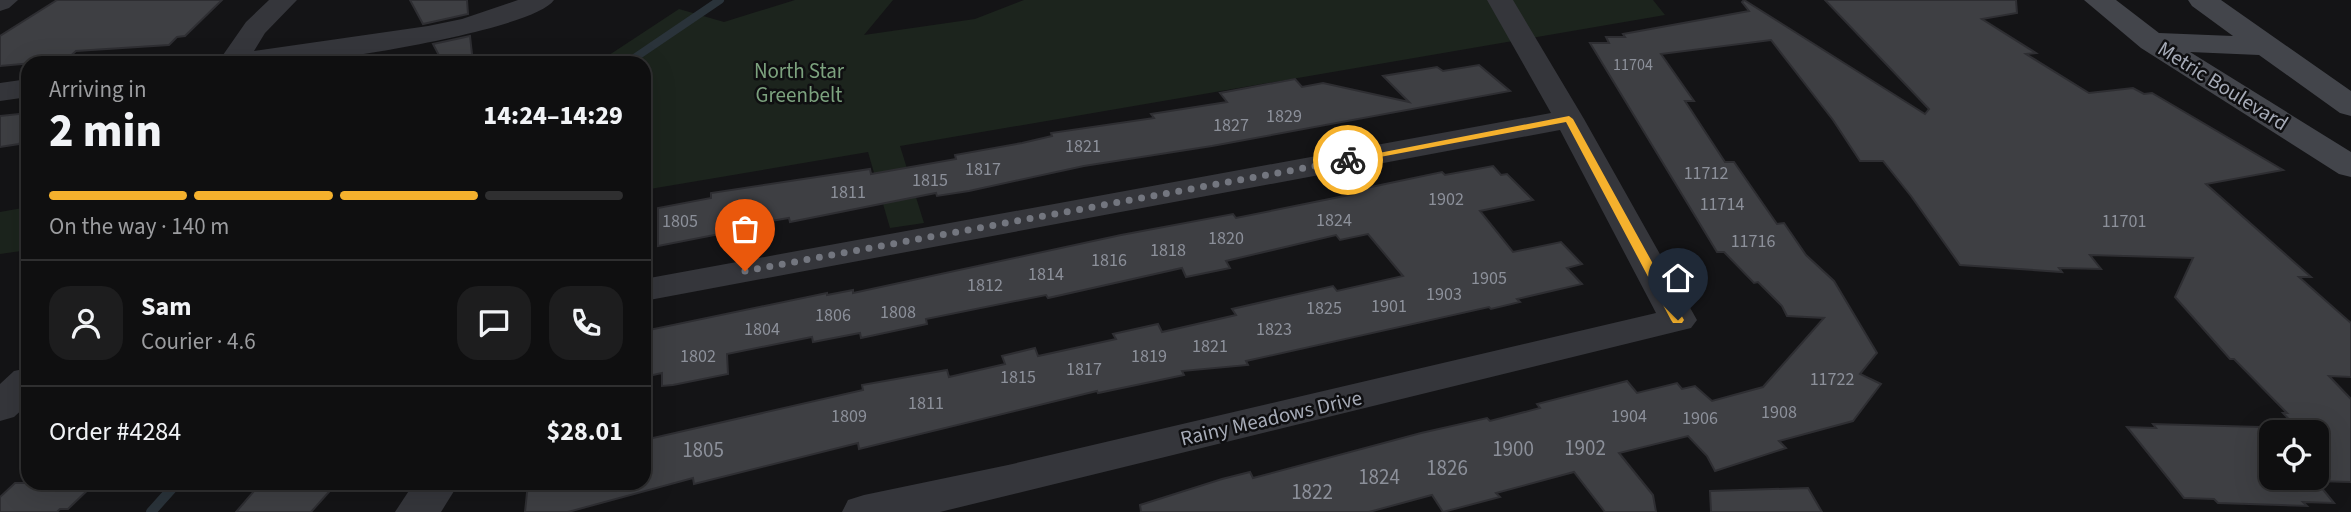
<!DOCTYPE html>
<meta charset="utf-8">
<style>
body{margin:0;font-family:"Source Sans 3",sans-serif;background:#1d1d1e;color:#f1f3f6;height:100vh;display:flex;flex-direction:column;font-size:26px;white-space:nowrap}
*{box-sizing:border-box;margin:0}
p{font-size:23px;color:#9b9c9f}
.icon{flex:none;width:38px;height:38px;fill:none;stroke:currentColor;stroke-width:2;stroke-linecap:round;stroke-linejoin:round}
.map{position:relative;flex:1;overflow:hidden}
.sheet{position:absolute;left:21px;top:56px;width:630px;height:434px;display:flex;flex-direction:column;background:#0f0f10;border-radius:21px;box-shadow:0 7px 28px #0002,0 0 0 2px #2f2f30}
.sheet>*{flex:none}
.buttons{position:absolute;left:2259px;top:420px;display:grid;gap:14px}
.buttons a{display:grid;place-items:center;width:70px;height:70px;border-radius:14px;background:#0f0f10;box-shadow:0 7px 28px #0002,0 0 0 2px #2f2f30;font-size:35px}
.pin{position:absolute;display:grid;place-items:center;width:60px;height:60px;color:#fff;margin:-72px -30px;border-radius:50% 50% 50% 0;rotate:-45deg;box-shadow:0 0 7px #0007}
.pin .icon{rotate:45deg}
.courier{position:absolute;display:grid;place-items:center;width:70px;height:70px;margin:-35px;border:5px solid #f5b12d;border-radius:50%;background:#fff;color:#222;box-shadow:0 2px 9px #0007}
.overview em{font-style:normal;font-weight:800}
.overview div{display:flex;flex-direction:column-reverse}
.overview{display:flex;align-items:center;justify-content:space-between;height:119px;padding:0 28px}
h1{font-size:46px;font-weight:800;line-height:52px}
.bar{display:grid;grid-template-columns:repeat(4,1fr);gap:10px 7px;align-content:center;height:84px;padding:0 28px}
.bar i{height:9px;border-radius:5px;background:#2f2f30}
.bar .selected{background:#f5b12d}
.bar p{grid-column:span 4}
.line{display:flex;align-items:center;gap:18px;padding:0 28px;border-top:2px solid #2f2f30}
.line div{flex:1}
.round{display:grid;place-items:center;flex:none;width:74px;height:74px;border-radius:21px;background:#1d1d1e}
.map>svg:first-child{display:block}
.green{fill:#1c241d}
.lines{fill:none;stroke-linecap:round;stroke-linejoin:round}
.stream-far1{stroke:#2a333a;stroke-width:8}
.stream{stroke:#2a333a;stroke-width:10}
.building{fill:#3e3f43;stroke:#2e2e32;stroke-width:2;fill-rule:evenodd}
.minor{fill:#35363b;fill-rule:evenodd}
.secondary{fill:#43454b;fill-rule:evenodd}
.route{fill:#f5b12d}
.done{stroke:#73767f;stroke-width:7;stroke-dasharray:0 12.6}
.labels{text-anchor:middle;stroke-width:5;stroke-linejoin:round;paint-order:stroke}
.far-number-label{font-size:16px;fill:#8c909a}
.number-label{font-size:18px;fill:#8c909a}
.park-label{font-size:21px;fill:#7ca27e;stroke:#0f0f11}
.street-label{font-size:21px;fill:#a6abb7;stroke:#0f0f11}
.near-number-label{font-size:21px;fill:#8c909a}
</style>
<div class="map">
<svg width="2351" height="512" viewBox="0 0 2351 512">
<rect width="100%" height="100%" fill="#141416"/>
<!-- green -->
<g class="green">
<polygon points="795,0 893,0 864,35 975,19 1024,0 1653,0 1665,15 900,146 924,223 890,228 868,152 644,190 644,63 597,63 679,9 724,22"/>
<polygon points="28,207 28,250 0,254 0,212"/>
</g>
<g class="lines">
<!-- stream-far1 -->
<polyline class="stream-far1" points="627,63 720,0"/>
<!-- stream -->
<polyline class="stream" points="151,512 177,483"/>
</g>
<!-- building -->
<g class="building">
<polygon points="57,0 222,0 185,36 177,37 169,45 76,51 66,60 0,66 0,36"/>
<polygon points="410,0 467,0 468,14 423,24"/>
<path d="M 1744,0 L 1925,114 L 1929,109 L 1825,0 L 2016,0 L 2017,13 L 1982,19 L 2036,53 L 2026,54 L 2089,93 L 2133,88 L 2144,94 L 2152,93 L 2283,170 L 2206,184 L 2311,277 L 2299,277 L 2351,323 L 2351,377 L 2329,376 L 2351,399 L 2351,482 L 2316,481 L 2334,503 L 2303,502 L 2307,506 L 2218,503 L 2214,499 L 2184,498 L 2127,427 L 2156,428 L 2153,424 L 2297,428 L 2283,413 L 2287,413 L 2234,359 L 2230,359 L 2175,297 L 2193,258 L 2090,255 L 2101,269 L 2059,268 L 2062,272 L 1960,265 L 1911,196 L 1883,161 L 1860,161 L 1833,120 L 1771,40 L 1661,54 L 1694,101 L 1685,101 L 1725,162 L 1734,162 L 1777,224 L 1784,223 L 1806,255 L 1834,281 L 1877,353 L 1860,374 L 1881,384 L 1853,421 L 1779,441 L 1786,448 L 1715,471 L 1707,456 L 1688,436 L 1619,453 L 1653,495 L 1656,512 L 1605,512 L 1574,472 L 1496,493 L 1500,497 L 1443,512 L 1432,495 L 1369,512 L 1141,512 L 1140,505 L 1222,479 L 1250,472 L 1253,478 L 1421,433 L 1487,418 L 1490,421 L 1540,408 L 1537,404 L 1627,381 L 1637,393 L 1677,383 L 1682,389 L 1695,386 L 1712,401 L 1763,387 L 1824,318 L 1787,316 L 1782,306 L 1758,282 L 1754,283 L 1724,252 L 1717,252 L 1590,43 L 1609,43 L 1606,37 L 1625,37 L 1623,34 L 1749,11 L 1742,2 ZM 2272,432 L 2317,432 L 2317,478 L 2272,478 Z"/>
<polygon points="470,36 473,63 443,63 433,44"/>
<polygon points="1479,65 1510,91 1212,146 1084,166 969,191 937,196 936,193 790,222 789,218 730,228 730,232 658,246 658,208 711,198 711,193 870,169 871,174 956,159 955,155 1022,143 1052,136 1051,133 1154,118 1151,114 1227,102 1220,93 1295,79 1302,87 1323,83 1409,102 1383,76 1437,67 1443,71"/>
<polygon points="28,113 28,133 19,144 0,147 0,116"/>
<polygon points="1493,166 1501,175 1507,174 1533,200 1480,211 1513,252 1561,242 1582,264 1567,268 1582,284 1517,299 1520,302 1491,309 1489,307 1246,361 1248,365 1182,371 1184,375 1098,393 1097,391 859,449 858,443 694,484 693,478 568,512 525,512 528,483 644,483 644,440 863,390 862,385 947,370 949,377 1005,364 1002,356 1035,348 1038,356 1116,339 1113,334 1158,324 1162,332 1236,315 1232,309 1333,286 1337,291 1403,276 1368,234 1340,240 1336,235 1226,261 1230,268 1186,277 1182,268 1048,298 1046,295 926,319 927,324 861,338 860,333 813,342 812,337 727,354 728,374 673,385 662,386 662,373 644,377 644,331 827,293 827,295 853,290 853,293 1121,235 1233,214 1236,218 1354,194 1352,191 1442,172 1445,175"/>
<polygon points="15,483 95,483 68,509 60,509 57,512 0,512 0,497"/>
<polygon points="261,483 337,483 311,512 236,512"/>
<polygon points="1808,488 1822,512 1711,512 1710,491"/>
</g>
<g class="lines">
<!-- minor -->
<g class="minor">
<polygon points="0,0 18,0 9,8 0,11"/>
<path d="M 269,0 L 297,0 L 265,33 L 254,51 L 428,26 L 462,19 L 518,0 L 554,0 C 533,30 333,61 291,63 C 265,64 238,63 211,63 L 215,57 L 223,55 L 246,22 Z"/>
<polygon points="1487,0 1513,0 1584,119 1697,320 1691,328 940,512 842,512 848,500 864,495 1008,465 1656,313 1560,130 644,301 644,279 1551,113"/>
<polygon points="28,79 28,97 0,101 0,83"/>
<polygon points="28,368 28,404 14,417 0,421 0,384 14,371"/>
<polygon points="414,483 459,483 441,512 395,512"/>
</g>
<!-- secondary -->
<polygon class="secondary" points="2084,0 2116,0 2159,33 2233,36 2192,6 2188,0 2221,0 2351,91 2351,116 2340,113 2259,55 2190,52 2351,152 2351,177 2339,174 2141,48"/>
</g>
<!-- route -->
<polygon class="route" points="1569,116 1573,119 1684,320 1682,323 1673,323 1671,320 1566,122 1348,163 1343,160"/>
<g class="lines">
<!-- done -->
<polyline class="done" points="745,271 1348,160"/>
</g>
<g class="labels">
<!-- far-number labels -->
<g class="far-number-label">
<text x="1633" y="70">11704</text>
</g>
<!-- number labels -->
<g class="number-label">
<text x="1284" y="122">1829</text>
<text x="1231" y="131">1827</text>
<text x="1083" y="152">1821</text>
<text x="983" y="175">1817</text>
<text x="1706" y="179">11712</text>
<text x="930" y="186">1815</text>
<text x="848" y="198">1811</text>
<text x="1446" y="205">1902</text>
<text x="1722" y="210">11714</text>
<text x="1334" y="226">1824</text>
<text x="680" y="227">1805</text>
<text x="2124" y="227">11701</text>
<text x="1226" y="244">1820</text>
<text x="1753" y="247">11716</text>
<text x="1168" y="256">1818</text>
<text x="1109" y="266">1816</text>
<text x="1046" y="280">1814</text>
<text x="1489" y="284">1905</text>
<text x="985" y="291">1812</text>
<text x="1444" y="300">1903</text>
<text x="1389" y="312">1901</text>
<text x="1324" y="314">1825</text>
<text x="898" y="318">1808</text>
<text x="833" y="321">1806</text>
<text x="762" y="335">1804</text>
<text x="1274" y="335">1823</text>
<text x="1210" y="352">1821</text>
<text x="698" y="362">1802</text>
<text x="1149" y="362">1819</text>
<text x="1084" y="375">1817</text>
<text x="1018" y="383">1815</text>
<text x="1832" y="385">11722</text>
<text x="926" y="409">1811</text>
<text x="1779" y="418">1908</text>
<text x="849" y="422">1809</text>
<text x="1629" y="422">1904</text>
<text x="1700" y="424">1906</text>
</g>
<!-- park labels -->
<g class="park-label">
<text x="799" y="78">North Star<tspan x="799" dy="24">Greenbelt</tspan></text>
</g>
<!-- street labels -->
<g class="street-label">
<text transform="translate(2223 86) rotate(32)" y="7">Metric Boulevard</text>
<text transform="translate(1271 418) rotate(-13)" y="7">Rainy Meadows Drive</text>
</g>
<!-- near-number labels -->
<g class="near-number-label">
<text x="1585" y="455">1902</text>
<text x="1513" y="456">1900</text>
<text x="703" y="457">1805</text>
<text x="1447" y="475">1826</text>
<text x="1379" y="484">1824</text>
<text x="1312" y="499">1822</text>
</g>
</g>
</svg>
<div class="buttons">
<a><svg class="icon" aria-label="locate" viewBox="0 0 24 24"><circle cx="12" cy="12" r="6"/><path d="M12 2v4M12 18v4M2 12h4M18 12h4"/></svg></a>
</div>
<div class="pin" style="left:745px;top:271px;background:#ea580c"><svg class="icon" aria-label="bag" viewBox="0 0 24 24"><path d="M5 8h14l-1 12H6zM9 8a3 3 0 0 1 6 0"/></svg></div>
<div class="pin" style="left:1678px;top:320px;background:#1f2937"><svg class="icon" aria-label="home" viewBox="0 0 24 24"><path d="M3 11l9-7 9 7M6 9v11h12V9"/></svg></div>
<div class="courier" style="left:1348px;top:160px"><svg class="icon" aria-label="bike" viewBox="0 0 24 24"><circle cx="6" cy="16" r="4"/><circle cx="18" cy="16" r="4"/><path d="M6 16l4-8h5l3 8M10 8l3 8H6M13 5h3"/></svg></div>
<section class="sheet">
<div class="overview"><div><h1>2 min</h1><p>Arriving in</p></div><em>14:24–14:29</em></div>
<div class="bar"><i class="selected"></i><i class="selected"></i><i class="selected"></i><i></i><p>On the way · 140 m</p></div>
<div class="line" style="height:126px"><a class="round"><svg class="icon" aria-label="person" viewBox="0 0 24 24"><circle cx="12" cy="8" r="4"/><path d="M4 21q1-7 8-7t8 7"/></svg></a><div><b>Sam</b><p>Courier · 4.6</p></div><a class="round"><svg class="icon" aria-label="chat" viewBox="0 0 24 24"><path d="M4 5h16v11H9l-5 4z"/></svg></a><a class="round"><svg class="icon" aria-label="phone" viewBox="0 0 24 24"><path d="M5 4h4l2 5-3 2q2 4 5 5l2-3 5 2v4C11 20 4 13 5 4z"/></svg></a></div>
<div class="line" style="height:91px"><div>Order #4284</div><b>$28.01</b></div>
</section>
</div>
